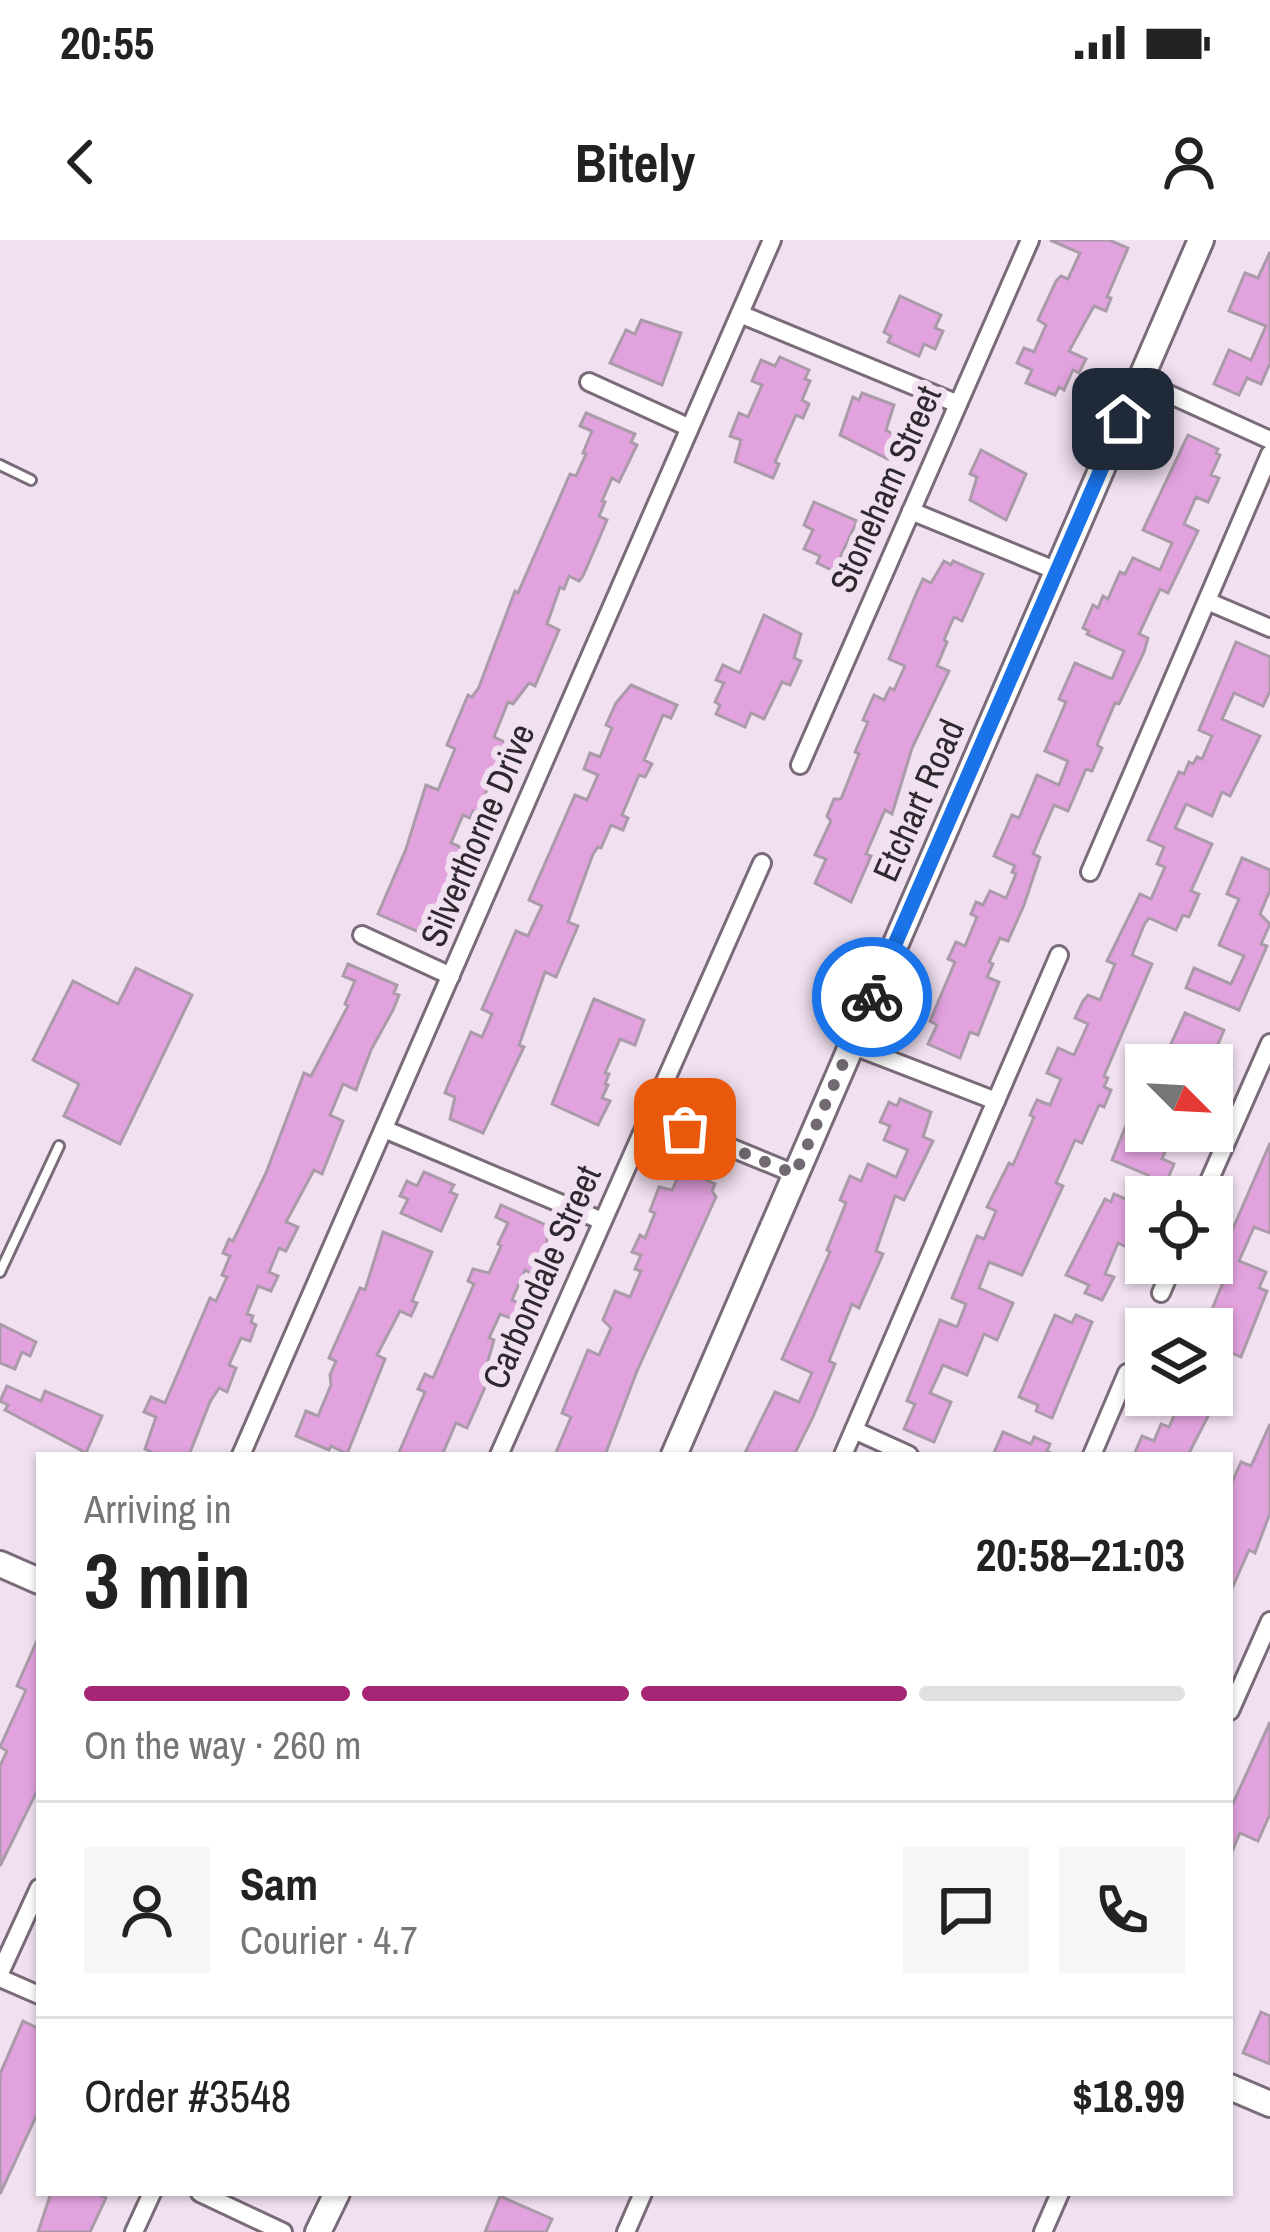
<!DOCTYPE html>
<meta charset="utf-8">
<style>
body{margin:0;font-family:"Archivo Narrow",sans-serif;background:#f6f6f6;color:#222;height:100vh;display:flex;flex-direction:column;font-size:45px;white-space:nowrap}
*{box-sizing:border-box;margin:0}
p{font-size:39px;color:#767676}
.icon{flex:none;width:66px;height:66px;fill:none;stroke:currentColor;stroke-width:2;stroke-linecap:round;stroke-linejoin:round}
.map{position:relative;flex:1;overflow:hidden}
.drawer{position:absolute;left:36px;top:1212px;width:1197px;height:744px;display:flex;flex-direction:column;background:#fff;border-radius:0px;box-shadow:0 3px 9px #0004}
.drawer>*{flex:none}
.needle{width:78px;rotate:114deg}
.buttons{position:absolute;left:1125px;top:804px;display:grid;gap:24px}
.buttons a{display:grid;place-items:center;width:108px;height:108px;border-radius:0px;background:#fff;box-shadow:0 3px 9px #0004;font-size:60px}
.pin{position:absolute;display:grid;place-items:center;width:102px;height:102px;color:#fff;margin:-51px;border-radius:24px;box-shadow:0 6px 18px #0006}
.courier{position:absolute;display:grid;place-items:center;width:120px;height:120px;margin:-60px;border:9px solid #1a73e8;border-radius:50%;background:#fff;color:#222;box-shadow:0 3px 15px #0007}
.overview em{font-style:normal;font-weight:800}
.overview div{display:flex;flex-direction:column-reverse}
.overview{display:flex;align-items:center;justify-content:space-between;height:204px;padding:0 48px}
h1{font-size:78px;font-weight:800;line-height:90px}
.bar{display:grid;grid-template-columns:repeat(4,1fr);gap:18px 12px;align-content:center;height:144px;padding:0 48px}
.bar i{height:15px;border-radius:9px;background:#e0e0e0}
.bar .selected{background:#a62575}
.bar p{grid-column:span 4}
.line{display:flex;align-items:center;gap:30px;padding:0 48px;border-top:3px solid #e0e0e0}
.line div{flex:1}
.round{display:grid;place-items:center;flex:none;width:126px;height:126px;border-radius:0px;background:#f6f6f6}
.status{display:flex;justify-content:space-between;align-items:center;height:84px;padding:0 60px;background:#fff;direction:ltr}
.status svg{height:33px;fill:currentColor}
header{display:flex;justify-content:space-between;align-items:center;height:156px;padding:0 48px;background:#fff;font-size:54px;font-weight:800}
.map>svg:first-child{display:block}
.building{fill:#e2a2de;stroke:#ab9baa;stroke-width:3}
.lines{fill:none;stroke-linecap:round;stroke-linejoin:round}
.lane-casing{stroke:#7a6b79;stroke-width:14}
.street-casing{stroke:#7a6b79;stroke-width:22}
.secondary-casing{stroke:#7a6b79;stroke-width:30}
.lane{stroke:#fff;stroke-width:8}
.street{stroke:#fff;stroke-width:16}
.secondary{stroke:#fff;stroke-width:24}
.done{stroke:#736973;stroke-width:12;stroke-dasharray:0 21.6}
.route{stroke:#1a73e8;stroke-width:15}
.labels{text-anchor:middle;stroke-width:12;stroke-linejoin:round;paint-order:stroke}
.street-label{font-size:36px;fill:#2f292f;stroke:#f1e0f0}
</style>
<div class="status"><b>20:55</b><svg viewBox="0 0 49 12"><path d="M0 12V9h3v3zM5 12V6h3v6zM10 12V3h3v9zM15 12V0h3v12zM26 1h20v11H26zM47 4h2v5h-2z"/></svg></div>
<header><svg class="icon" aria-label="back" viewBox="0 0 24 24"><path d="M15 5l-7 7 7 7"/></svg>Bitely<svg class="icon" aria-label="person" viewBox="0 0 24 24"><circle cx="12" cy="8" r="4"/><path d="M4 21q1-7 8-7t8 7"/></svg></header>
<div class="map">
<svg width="1270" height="1992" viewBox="0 0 1270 1992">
<rect width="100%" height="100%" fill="#f1e0f0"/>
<!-- building -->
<g class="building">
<polygon points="1050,0 1109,0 1128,8 1107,57 1111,58 1106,71 1094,66 1069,111 1086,119 1079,133 1073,130 1064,150 1059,147 1055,155 1026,143 1032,130 1017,123 1024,108 1034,112 1046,85 1038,80 1056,41 1061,36 1068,39 1080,13"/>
<polygon points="1270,12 1270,123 1261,144 1247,138 1239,155 1214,144 1229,110 1251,120 1266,86 1229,71 1245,33 1258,38"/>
<polygon points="900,56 941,75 935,88 943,91 935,109 924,104 919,116 888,102 891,96 884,92"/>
<polygon points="641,80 681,93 662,145 610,123 626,90 635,94"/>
<polygon points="780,117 809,130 805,139 810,141 802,160 809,164 803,178 796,175 775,222 779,224 773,238 735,222 741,200 730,196 739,173 748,177 762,145 752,141 761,120 775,126"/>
<polygon points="862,153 894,165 886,190 902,200 894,218 890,216 888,219 840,195 853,157 859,160"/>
<polygon points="586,173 635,194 631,202 637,205 619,242 612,238 602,261 605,262 599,276 607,280 583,336 579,341 569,336 564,349 560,347 547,384 559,390 535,446 529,443 513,464 508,462 494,497 507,503 477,573 473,571 470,578 463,575 451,603 463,608 438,668 431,665 419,692 378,674 406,609 426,545 438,550 455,509 447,505 468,455 472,457 479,447 515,351 518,353 570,234 576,236 586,214 583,213 592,191 580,186"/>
<polygon points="1188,195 1218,209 1216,213 1220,215 1211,235 1219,238 1208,262 1196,257 1184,284 1198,291 1168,353 1160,349 1139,394 1148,398 1144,412 1119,464 1115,463 1097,505 1102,508 1092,531 1086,529 1068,571 1054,565 1033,614 1040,617 1024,665 1008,701 1000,698 989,722 993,724 987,737 999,742 978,795 970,792 960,818 928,804 937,785 930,781 955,722 948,719 956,702 965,706 977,677 971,674 976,662 983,665 990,651 1006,658 1016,634 1012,632 1015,626 994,616 1012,575 1019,578 1037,535 1059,545 1068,521 1045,511 1066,462 1059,459 1075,423 1112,439 1124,411 1087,394 1089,391 1083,388 1093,365 1098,368 1103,356 1108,359 1120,332 1125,334 1133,318 1160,330 1172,303 1143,290"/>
<polygon points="981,210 1026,234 1006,280 970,260 977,237 970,234"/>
<polygon points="814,262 857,281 834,331 817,323 820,316 804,309 813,290 804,285"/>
<polygon points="944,321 951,325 953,321 983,334 962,381 954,377 944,400 947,402 937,426 949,431 912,508 892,574 885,570 866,614 871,616 851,662 815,643 826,619 815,615 831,581 827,576 834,559 841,559 859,514 855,512 868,482 863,480 874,455 884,460 890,448 894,450 905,426 889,419 916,354 923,339 931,343"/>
<polygon points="764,375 801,394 794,418 801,421 790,445 782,442 764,479 751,473 745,487 716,474 720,465 715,462 724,443 716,440 723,425 740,433"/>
<polygon points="1236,402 1270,417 1270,451 1263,466 1234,453 1222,479 1260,496 1230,556 1222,552 1212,576 1186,564 1175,588 1212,604 1191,651 1199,654 1189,677 1183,675 1176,690 1149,678 1144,685 1132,715 1152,724 1104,836 1108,838 1104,847 1111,850 1104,867 1099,865 1082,903 1075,900 1056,943 1063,946 1022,1035 989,1022 979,1048 1013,1063 997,1100 984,1094 967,1135 943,1125 930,1153 951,1162 934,1202 904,1189 915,1164 907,1161 940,1080 957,1087 966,1064 952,1058 977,996 984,999 996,971 987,967 1009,923 1013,925 1034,877 1030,875 1037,860 1050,865 1061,839 1047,833 1058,808 1074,815 1088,784 1075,778 1083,761 1088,755 1100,760 1115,724 1107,721 1140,654 1151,659 1165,627 1157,624 1164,607 1148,600 1179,532 1184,534 1189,522 1193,524 1197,517 1202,519 1212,496 1199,490"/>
<polygon points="631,445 677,465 671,478 663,475 644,520 652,524 645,537 639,535 622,575 628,578 623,590 611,585 601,608 598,607 593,614 568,682 578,686 556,737 545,732 519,805 524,807 483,893 450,879 455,857 445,853 448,845 471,792 482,797 492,774 482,769 516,691 528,696 542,666 529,660 575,555 587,560 598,535 584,529 590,513 600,517 612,488 606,485 616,463"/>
<polygon points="1242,618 1270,630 1270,650 1260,674 1270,684 1261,704 1267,706 1239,770 1186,748 1194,728 1231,744 1244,716 1219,705 1239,659 1227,654"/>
<polygon points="348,724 397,745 394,753 399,755 393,770 371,810 356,850 343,844 330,875 343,881 322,934 314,930 286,982 298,987 286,1011 279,1008 269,1032 278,1036 271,1051 258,1046 247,1074 253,1076 251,1082 256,1085 250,1101 241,1098 229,1125 236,1128 227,1152 219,1148 210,1162 189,1215 157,1215 145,1209 156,1177 144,1172 151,1157 165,1163 210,1058 216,1061 227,1037 222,1035 230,1016 223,1013 229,999 233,1001 266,933 304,833 311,836 348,766 345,764 355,741 343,736"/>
<polygon points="136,728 192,755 120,904 64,876 79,844 33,820 73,741 118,764"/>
<polygon points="594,759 644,780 635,805 620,799 605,833 609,834 605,844 608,845 602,858 610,861 598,885 552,864"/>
<polygon points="1185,773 1224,790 1213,816 1233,825 1188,825 1166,815"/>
<polygon points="1146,854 1146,891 1174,891 1162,919 1174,924 1160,957 1146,957 1146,983 1141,981 1129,1008 1118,1003 1105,1034 1114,1037 1102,1060 1085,1053 1089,1045 1066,1035 1105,959 1111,962 1114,954 1135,963 1148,935 1112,920 1129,878 1134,880"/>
<polygon points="900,859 931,872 923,897 933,901 904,960 895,956 876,1011 883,1014 859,1068 852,1064 829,1121 835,1124 813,1177 794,1215 744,1215 775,1152 799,1162 812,1133 782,1119 830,1012 827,1010 846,963 840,960 850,936 861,941 868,924 896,937 908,910 884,900 890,886 880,882 889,862 897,866"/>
<polygon points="1270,903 1270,993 1254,987 1239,1021 1266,1032 1259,1048 1267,1051 1241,1117 1212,1104 1212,1089 1204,1089 1226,1035 1215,1030"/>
<polygon points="687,931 715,944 712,951 716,957 637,1131 605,1215 555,1215 571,1177 562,1173 588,1110 599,1115 611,1088 603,1080 615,1051 630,1057 641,1031 635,1029 641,1015 632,1012 640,995 645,998 655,973 650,971 659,947 672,950 677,939 683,939"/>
<polygon points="424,932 454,945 450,952 457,955 441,991 401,973 408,959 400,956 407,941 417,946"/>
<polygon points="501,965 548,986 546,1011 533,1034 525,1030 512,1060 522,1065 515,1080 500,1074 489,1098 494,1100 487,1124 494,1127 467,1188 456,1183 442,1215 398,1215 425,1152 418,1149 425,1134 433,1138 474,1044 468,1041 473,1029 489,1033 501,1006 498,1004 508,983 496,977"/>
<polygon points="383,992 432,1012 412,1061 417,1063 411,1076 400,1071 377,1115 385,1119 347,1214 331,1206 329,1210 296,1196 306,1171 318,1176 331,1145 330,1135 336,1121 329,1118 360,1048 365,1050"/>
<polygon points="1055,1075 1072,1083 1076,1075 1092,1082 1052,1178 1036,1171 1038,1165 1019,1157"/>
<polygon points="0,1084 36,1102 30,1116 22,1112 15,1129 0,1123"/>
<polygon points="7,1146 41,1161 45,1151 102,1176 86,1213 5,1170 8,1165 0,1161"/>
<polygon points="1183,1155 1219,1155 1188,1215 1134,1215 1142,1196 1154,1201 1161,1184 1169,1187"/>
<polygon points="1270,1184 1270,1273 1255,1313 1249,1310 1230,1353 1230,1247 1241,1222 1251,1226"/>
<polygon points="1003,1192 1031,1204 1034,1197 1050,1204 1047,1211 1055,1215 993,1215"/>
<polygon points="39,1396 39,1547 0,1626 0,1526 7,1511 0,1507 26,1450 17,1446"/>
<polygon points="1270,1482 1270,1574 1258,1601 1240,1593 1230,1616 1230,1570"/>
<polygon points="1261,1772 1270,1776 1270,1824 1243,1813"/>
<polygon points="23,1781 39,1789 39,1870 0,1954 0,1834"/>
<polygon points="51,1953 95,1953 106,1958 90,1992 38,1992"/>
<polygon points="500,1956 552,1979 546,1992 485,1992"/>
</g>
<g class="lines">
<!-- lane casing -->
<g class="lane-casing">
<g id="lane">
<polyline points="0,225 31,240"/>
<polyline points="0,1032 59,906"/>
</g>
</g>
<!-- street casing -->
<g class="street-casing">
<g id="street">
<polyline points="740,74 958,164"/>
<polyline points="1140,141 1270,200"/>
<polyline points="589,142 688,187"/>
<polyline points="911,271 1057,331"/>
<polyline points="1207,361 1270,388"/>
<polyline points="800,525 1030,0"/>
<polyline points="1090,632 1270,214"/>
<polyline points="362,695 451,736"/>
<polyline points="851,805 996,861"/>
<polyline points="649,874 795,934"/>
<polyline points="384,889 600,980"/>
<polyline points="1202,957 1270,803"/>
<polyline points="1161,1053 1174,1023"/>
<polyline points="854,1190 909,1215"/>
<polyline points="241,1215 772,0"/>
<polyline points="499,1215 762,623"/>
<polyline points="843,1215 1059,715"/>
<polyline points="1092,1215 1127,1133"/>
<polyline points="1230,1471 1270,1381"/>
<polyline points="0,1733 39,1648"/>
<polyline points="0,1738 39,1755"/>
<polyline points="200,1953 283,1992"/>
<polyline points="134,1992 152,1953"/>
<polyline points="626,1992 643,1953"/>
<polyline points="1043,1992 1060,1953"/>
</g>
</g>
<!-- secondary casing -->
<g class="secondary-casing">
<g id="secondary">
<polyline points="674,1215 1201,0"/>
<polyline points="0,1324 39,1341"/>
<polyline points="1230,1847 1270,1864"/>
<polyline points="318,1992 337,1953"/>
</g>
</g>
<!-- lane -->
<use href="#lane" class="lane"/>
<!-- street -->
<use href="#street" class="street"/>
<!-- secondary -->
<use href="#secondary" class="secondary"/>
</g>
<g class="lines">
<!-- done -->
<polyline class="done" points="685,889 795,934 872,757"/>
<!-- route -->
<polyline class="route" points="872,757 1123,179"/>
</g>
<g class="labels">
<!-- street labels -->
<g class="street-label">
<text transform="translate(885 249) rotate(-66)" y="13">Stoneham Street</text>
<text transform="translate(918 560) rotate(-66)" y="13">Etchart Road</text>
<text transform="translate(477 595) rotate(-67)" y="13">Silverthorne Drive</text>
<text transform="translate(541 1037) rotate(-66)" y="13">Carbondale Street</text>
</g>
</g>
</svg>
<div class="buttons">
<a><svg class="needle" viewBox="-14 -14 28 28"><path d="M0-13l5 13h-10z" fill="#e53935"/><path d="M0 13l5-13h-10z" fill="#767676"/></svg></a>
<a><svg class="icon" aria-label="locate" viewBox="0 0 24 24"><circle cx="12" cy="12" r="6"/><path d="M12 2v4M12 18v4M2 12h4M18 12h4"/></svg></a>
<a><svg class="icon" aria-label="layers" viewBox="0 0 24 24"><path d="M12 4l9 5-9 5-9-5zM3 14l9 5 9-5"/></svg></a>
</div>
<div class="pin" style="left:685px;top:889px;background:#ea580c"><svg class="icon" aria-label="bag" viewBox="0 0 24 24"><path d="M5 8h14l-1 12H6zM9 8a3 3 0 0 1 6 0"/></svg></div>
<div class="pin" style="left:1123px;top:179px;background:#1f2937"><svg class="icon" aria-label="home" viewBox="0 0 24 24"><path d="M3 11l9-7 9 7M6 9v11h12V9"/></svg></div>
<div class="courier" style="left:872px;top:757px"><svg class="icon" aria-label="bike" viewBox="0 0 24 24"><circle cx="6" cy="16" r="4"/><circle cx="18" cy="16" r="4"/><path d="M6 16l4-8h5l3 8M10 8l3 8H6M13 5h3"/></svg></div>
<section class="drawer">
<div class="overview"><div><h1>3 min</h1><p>Arriving in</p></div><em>20:58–21:03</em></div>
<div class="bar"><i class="selected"></i><i class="selected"></i><i class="selected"></i><i></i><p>On the way · 260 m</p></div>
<div class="line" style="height:216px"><a class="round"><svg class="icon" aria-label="person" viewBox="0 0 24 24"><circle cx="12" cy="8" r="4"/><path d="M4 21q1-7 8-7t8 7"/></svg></a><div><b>Sam</b><p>Courier · 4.7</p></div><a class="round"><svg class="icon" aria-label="chat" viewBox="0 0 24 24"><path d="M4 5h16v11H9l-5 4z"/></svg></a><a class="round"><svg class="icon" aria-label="phone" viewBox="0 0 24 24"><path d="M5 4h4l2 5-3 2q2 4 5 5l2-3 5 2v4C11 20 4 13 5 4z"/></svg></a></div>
<div class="line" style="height:156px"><div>Order #3548</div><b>$18.99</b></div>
</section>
</div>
